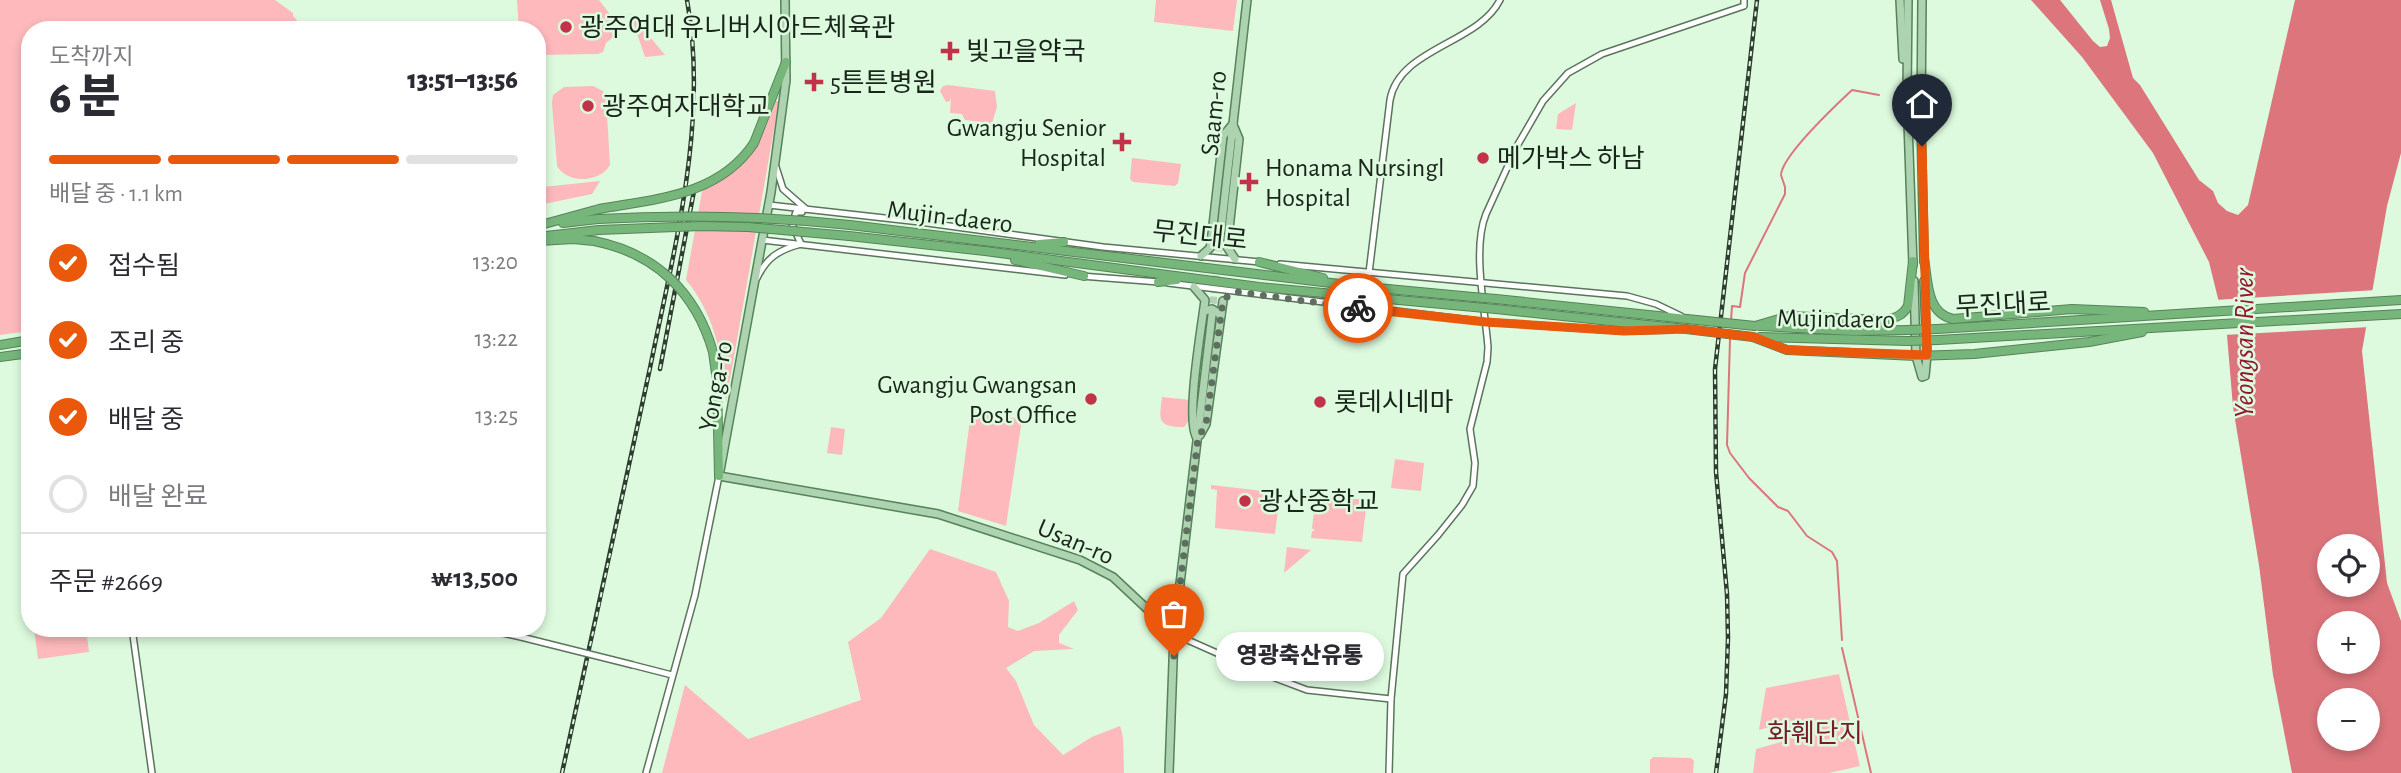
<!DOCTYPE html>
<html lang="ko">
<meta charset="utf-8">
<style>
body{margin:0;font-family:"Alegreya Sans","Noto Sans KR",sans-serif;background:#f7f7f7;color:#2b2b33;height:100vh;display:flex;flex-direction:column;font-size:26px;white-space:nowrap}
*{box-sizing:border-box;margin:0}
p{font-size:23px;color:#7c7c81}
.icon{flex:none;width:38px;height:38px;fill:none;stroke:currentColor;stroke-width:2;stroke-linecap:round;stroke-linejoin:round}
.map{position:relative;flex:1;overflow:hidden}
.sheet{position:absolute;left:21px;top:21px;width:525px;height:616px;display:flex;flex-direction:column;background:#fff;border-radius:28px;box-shadow:0 4px 10px #0003}
.sheet>*{flex:none}
.buttons{position:absolute;left:2317px;top:534px;display:grid;gap:14px}
.buttons a{display:grid;place-items:center;width:63px;height:63px;border-radius:50%;background:#fff;box-shadow:0 4px 10px #0003;font-size:35px}
.pin{position:absolute;display:grid;place-items:center;width:60px;height:60px;color:#fff;margin:-72px -30px;border-radius:50% 50% 50% 0;rotate:-45deg;box-shadow:0 0 7px #0007}
.pin .icon{rotate:45deg}
.courier{position:absolute;display:grid;place-items:center;width:70px;height:70px;margin:-35px;border:5px solid #ea580c;border-radius:50%;background:#fff;color:#222;box-shadow:0 2px 9px #0007}
.bubble{position:absolute;height:49px;border-radius:24px;background:#fff;box-shadow:0 4px 10px #0003;font-size:23px;font-weight:800;line-height:49px;text-align:center}
.summary em{font-style:normal;font-weight:800}
.summary div{display:flex;flex-direction:column-reverse}
.summary{display:flex;align-items:center;justify-content:space-between;height:119px;padding:0 28px}
h1{font-size:46px;font-weight:800;line-height:52px}
.bar{display:grid;grid-template-columns:repeat(4,1fr);gap:10px 7px;align-content:center;height:84px;padding:0 28px}
.bar i{height:9px;border-radius:5px;background:#e1e1e2}
.bar .selected{background:#ea580c}
.bar p{grid-column:span 4}
.line{display:flex;align-items:center;gap:18px;padding:0 28px;border-top:2px solid #e1e1e2}
.line div{flex:1}
ol{padding:0 28px;list-style:none}
li{display:flex;align-items:center;gap:21px;height:77px}
li p{margin-inline-start:auto}
li .icon{padding:7px;border-radius:50%;background:#ea580c;color:#fff;stroke-width:4}
li:last-child{color:#7c7c81}
li i{width:38px;height:38px;border:4px solid #e1e1e2;border-radius:50%}
.map>svg:first-child{display:block}
.green{fill:#fdb9bb}
.water{fill:#dc757c;fill-rule:evenodd}
.pier{fill:#ddfade}
.lines{fill:none;stroke-linecap:round;stroke-linejoin:round}
.stream{stroke:#dc757c;stroke-width:2}
.major-tunnel{stroke:#b6cfb7;stroke-width:7;stroke-dasharray:7 3.5;stroke-linecap:butt}
.minor-casing{stroke:#5b745c;stroke-width:8}
.major-casing{stroke:#568359;stroke-width:10}
.highway-casing{stroke:#568359;stroke-width:10}
.minor{stroke:#fff;stroke-width:5}
.major{stroke:#add3b0;stroke-width:7}
.highway{stroke:#77b67b;stroke-width:8}
.rail-casing{stroke:#2f3c30;stroke-width:4.5}
.rail{stroke:#ddfade;stroke-width:2;stroke-dasharray:5;stroke-linecap:butt}
.minor-bridge-casing{stroke:#5b745c;stroke-width:8;stroke-linecap:butt}
.highway-bridge-casing{stroke:#568359;stroke-width:10;stroke-linecap:butt}
.minor-bridge{stroke:#fff;stroke-width:5}
.highway-bridge{stroke:#77b67b;stroke-width:8}
.done{stroke:#5e6f5f;stroke-width:7;stroke-dasharray:0 12.6}
.route{stroke:#ea580c;stroke-width:9}
.poi-dot{fill:#c23249;stroke:#ddfade;stroke-width:2.5}
.labels{text-anchor:middle;stroke-width:5;stroke-linejoin:round;paint-order:stroke}
.poi-label{font-size:26px;fill:#19241a;stroke:#ddfade;text-anchor:start}
.street-label{font-size:26px;fill:#19241a;stroke:#ddfade}
.park-label{font-size:26px;fill:#771a29;stroke:#ddfade}
.water-label{font-size:28px;font-style:italic;fill:#931630;stroke:#ddfade}
</style>
<div class="map">
<svg width="2401" height="773" viewBox="0 0 2401 773">
<rect width="100%" height="100%" fill="#ddfade"/>
<!-- green -->
<g class="green">
<polygon points="0,0 275,0 293,13 293,16 306,30 30,30 30,331 0,335"/>
<polygon points="517,0 599,0 612,17 613,37 606,43 603,52 598,54 537,55 537,30 519,30"/>
<polygon points="1156,0 1237,0 1233,31 1154,22"/>
<polygon points="630,13 665,55 645,57"/>
<polygon points="948,85 995,91 997,107 992,123 965,120 962,114 950,113 951,97 950,101 946,102 940,91 943,86"/>
<path d="M 593,86 L 603,91 L 606,97 L 610,165 C 600,183 567,184 557,166 L 552,103 L 553,95 L 564,87 Z"/>
<path d="M 776,101 L 779,101 L 726,402 C 722,357 716,316 686,280 L 703,186 C 743,156 759,150 776,101 Z"/>
<polygon points="1576,103 1572,130 1556,129 1558,114"/>
<polygon points="1132,158 1181,164 1178,183 1175,186 1133,182 1130,179"/>
<polygon points="600,181 592,194 544,204 543,187"/>
<path d="M 1162,397 L 1191,400 L 1188,422 L 1184,427 C 1157,427 1159,420 1162,397 Z"/>
<polygon points="971,412 1022,419 1006,526 958,511"/>
<polygon points="831,427 845,429 842,455 827,453"/>
<polygon points="1395,459 1424,463 1421,491 1391,488"/>
<polygon points="1211,485 1280,493 1275,534 1215,528 1217,490 1211,489"/>
<polygon points="1316,495 1367,500 1362,542 1311,538 1312,531 1315,531 1312,528"/>
<polygon points="1287,547 1311,550 1284,573"/>
<path d="M 930,549 L 996,572 L 1009,601 L 1008,627 L 1018,631 L 1039,623 L 1074,601 L 1078,610 L 1059,635 L 1059,643 L 1074,649 L 1034,651 L 1006,668 L 1016,681 L 1034,725 L 1063,755 L 1092,737 L 1120,726 C 1125,739 1123,757 1124,773 L 662,773 L 685,685 L 748,739 L 861,700 L 848,642 L 881,618 Z"/>
<polygon points="34,628 86,628 89,652 38,659"/>
<polygon points="1839,674 1860,766 1829,773 1753,773 1756,749 1781,742 1777,725 1759,730 1766,688"/>
<polygon points="1653,757 1691,758 1694,761 1693,773 1650,773 1650,760"/>
</g>
<!-- water -->
<path class="water" d="M 2031,0 L 2060,0 L 2093,41 L 2100,47 L 2107,46 L 2110,38 L 2109,29 L 2100,0 L 2111,0 L 2133,78 L 2140,85 L 2199,180 L 2213,191 L 2218,203 L 2227,211 L 2238,215 L 2248,205 L 2295,0 L 2401,0 L 2401,153 L 2387,206 L 2362,351 L 2387,583 L 2401,621 L 2401,773 L 2292,773 L 2273,675 L 2259,565 L 2233,407 L 2227,335 L 2209,262 L 2153,153 L 2082,57 ZM 2329,546 L 2368,546 L 2368,584 L 2329,584 ZM 2329,623 L 2368,623 L 2368,662 L 2329,662 ZM 2329,700 L 2368,700 L 2368,738 L 2329,738 Z"/>
<!-- pier -->
<polygon class="pier" points="2376,290 2370,327 2224,335 2215,300"/>
<g class="lines">
<!-- stream -->
<g class="stream">
<path d="M 1731,320 L 1732,306 L 1740,307 L 1745,273 L 1785,194 L 1785,187 L 1781,175 C 1782,156 1836,105 1852,90 L 1879,95"/>
<polyline points="1730,339 1727,445 1730,453 1749,478 1778,507 1788,511 1807,536 1832,552 1837,561 1842,640"/>
<polyline points="1842,648 1871,773"/>
</g>
<!-- major-tunnel -->
<polyline class="major-tunnel" points="1212,314 1221,230"/>
<!-- minor casing -->
<g class="minor-casing">
<g id="minor">
<polyline points="776,167 783,189 806,209"/>
<polyline points="769,205 920,222 1103,247 1260,262"/>
<polyline points="762,240 1065,275"/>
<polyline points="1280,264 1627,296 1656,304 1681,316"/>
<path d="M 1369,273 L 1390,100 C 1399,48 1478,44 1500,0"/>
<polyline points="1081,276 1159,282"/>
<path d="M 757,278 C 767,257 779,250 801,244 L 792,224 L 796,212 L 802,212"/>
<polyline points="1168,283 1486,322 1624,331 1671,330"/>
<polyline points="132,628 152,773"/>
<polyline points="479,628 521,637"/>
<polyline points="1174,634 1262,673 1307,690 1391,699"/>
<polyline points="633,665 672,675"/>
<polyline points="646,773 695,595 719,476"/>
<path d="M 1389,773 L 1391,699 L 1403,574 L 1438,535 L 1462,505 L 1473,486 L 1475,463 L 1470,429 L 1487,362 L 1488,347 C 1485,309 1472,248 1486,214 L 1517,146 L 1543,101 L 1568,73 L 1602,54 L 1744,6 L 1744,0"/>
</g>
</g>
<!-- major casing -->
<g class="major-casing">
<g id="major">
<polyline points="785,0 786,80 771,192 719,476 938,514 1080,560 1113,577 1174,634"/>
<polyline points="1900,0 1903,59"/>
<polyline points="1908,0 1907,94 1913,265"/>
<polyline points="1922,0 1921,120 1924,262"/>
<polyline points="1234,127 1239,139 1227,247 1235,259"/>
<polyline points="1221,230 1247,0"/>
<polyline points="1201,256 1210,248 1211,243 1223,136 1233,124"/>
<polyline points="1914,281 1916,356 1922,377"/>
<polyline points="1924,281 1927,355 1925,376"/>
<path d="M 1194,287 L 1205,300 C 1202,325 1185,421 1197,438"/>
<polyline points="1204,311 1212,309 1221,315"/>
<polyline points="1200,435 1206,424 1223,301"/>
<polyline points="1169,773 1174,634 1212,315"/>
</g>
</g>
<!-- highway casing -->
<g class="highway-casing">
<g id="highway">
<polyline points="754,143 786,62"/>
<polyline points="563,223 598,219"/>
<polyline points="850,225 1356,286 1473,297"/>
<polyline points="537,226 599,209"/>
<polyline points="849,236 985,251 1259,287 1474,307"/>
<polyline points="537,237 599,230"/>
<polyline points="540,241 573,239 594,241"/>
<polyline points="1039,244 1064,242"/>
<path d="M 1924,258 C 1928,281 1926,313 1953,319 L 2072,309 L 2144,312"/>
<polyline points="1015,260 1084,276"/>
<polyline points="1259,262 1323,278"/>
<polyline points="1158,282 1177,280"/>
<polyline points="1496,299 1687,319"/>
<polyline points="1496,309 1686,329"/>
<path d="M 1755,326 L 1789,316 L 1887,320 C 1897,317 1903,315 1908,306 L 1913,261"/>
<polyline points="1760,326 1853,331 1907,330"/>
<polyline points="1937,329 2401,300"/>
<polyline points="1753,337 1787,350 1916,356 1974,354 2089,342 2142,332"/>
<polyline points="1760,337 1908,341"/>
<polyline points="1938,340 2401,314"/>
<polyline points="0,345 30,340"/>
<polyline points="713,352 717,381 719,476"/>
<polyline points="0,357 30,353"/>
</g>
</g>
<!-- minor -->
<use href="#minor" class="minor"/>
<!-- major -->
<use href="#major" class="major"/>
<!-- highway -->
<use href="#highway" class="highway"/>
<!-- rail casing -->
<g class="rail-casing">
<g id="rail">
<polyline points="660,369 694,191"/>
<path d="M 562,773 C 592,638 621,503 650,368 C 674,249 709,121 687,0"/>
<polyline points="1716,773 1726,694 1728,638 1727,594 1716,472 1715,369 1757,0"/>
</g>
</g>
<!-- rail -->
<use href="#rail" class="rail"/>
<!-- minor-bridge casing -->
<g class="minor-bridge-casing">
<polyline id="minor-bridge" points="521,637 633,665"/>
</g>
<!-- highway-bridge casing -->
<g class="highway-bridge-casing">
<g id="highway-bridge">
<path d="M 599,209 C 655,199 719,196 754,143"/>
<path d="M 598,219 C 685,214 764,216 850,225"/>
<polyline points="599,230 701,226 748,227 849,236"/>
<path d="M 594,241 C 655,253 696,292 713,352"/>
<polyline points="1473,297 1496,299"/>
<polyline points="1474,307 1496,309"/>
<polyline points="1687,319 1755,326"/>
<polyline points="1686,329 1753,337"/>
<polyline points="1907,330 1937,329"/>
<polyline points="1908,341 1938,340"/>
</g>
</g>
<!-- minor-bridge -->
<use href="#minor-bridge" class="minor-bridge"/>
<!-- highway-bridge -->
<use href="#highway-bridge" class="highway-bridge"/>
</g>
<g class="lines">
<!-- done -->
<polyline class="done" points="1174,656 1174,634 1198,438 1206,424 1223,301 1228,296 1238,292 1358,308"/>
<!-- route -->
<polyline class="route" points="1358,308 1486,322 1624,331 1686,329 1754,337 1787,350 1927,355 1922,146"/>
</g>
<!-- markers -->
<g class="poi-dot">
<circle cx="566" cy="27" r="7"/>
<path d="M946.5 40.5h7v7h7v7h-7v7h-7v-7h-7v-7h7z"/>
<path d="M810.5 71.5h7v7h7v7h-7v7h-7v-7h-7v-7h7z"/>
<circle cx="588" cy="106" r="7"/>
<path d="M1118.5 131.5h7v7h7v7h-7v7h-7v-7h-7v-7h7z"/>
<circle cx="1483" cy="158" r="7"/>
<path d="M1245.5 171.5h7v7h7v7h-7v7h-7v-7h-7v-7h7z"/>
<circle cx="1091" cy="399" r="7"/>
<circle cx="1320" cy="402" r="7"/>
<circle cx="1245" cy="501" r="7"/>
</g>
<g class="labels">
<!-- poi labels -->
<g class="poi-label">
<text x="580" y="36">광주여대 유니버시아드체육관</text>
<text x="966" y="60">빛고을약국</text>
<text x="830" y="91">5튼튼병원</text>
<text x="602" y="115">광주여자대학교</text>
<text x="1106" y="136" text-anchor="end">Gwangju Senior<tspan x="1106" dy="30">Hospital</tspan></text>
<text x="1497" y="167">메가박스 하남</text>
<text x="1265" y="176">Honama Nursingl<tspan x="1265" dy="30">Hospital</tspan></text>
<text x="1077" y="393" text-anchor="end">Gwangju Gwangsan<tspan x="1077" dy="30">Post Office</tspan></text>
<text x="1334" y="411">롯데시네마</text>
<text x="1259" y="510">광산중학교</text>
</g>
<!-- street labels -->
<g class="street-label">
<text transform="translate(1213 113) rotate(-84)" y="9">Saam-ro</text>
<text transform="translate(950 216) rotate(7)" y="9">Mujin-daero</text>
<text transform="translate(1200 235) rotate(6)" y="9">무진대로</text>
<text transform="translate(2003 304) rotate(-3)" y="9">무진대로</text>
<text transform="translate(1836 318) rotate(1)" y="9">Mujindaero</text>
<text transform="translate(715 386) rotate(-79)" y="9">Yonga-ro</text>
<text transform="translate(1076 541) rotate(23)" y="9">Usan-ro</text>
</g>
<!-- park labels -->
<g class="park-label">
<text x="1815" y="742">화훼단지</text>
</g>
<!-- water labels -->
<g class="water-label">
<text transform="translate(2243 343) rotate(-90)" y="10">Yeongsan River</text>
</g>
</g>
</svg>
<div class="buttons">
<a><svg class="icon" aria-label="locate" viewBox="0 0 24 24"><circle cx="12" cy="12" r="6"/><path d="M12 2v4M12 18v4M2 12h4M18 12h4"/></svg></a>
<a>+</a>
<a>−</a>
</div>
<div class="pin" style="left:1174px;top:656px;background:#ea580c"><svg class="icon" aria-label="bag" viewBox="0 0 24 24"><path d="M5 8h14l-1 12H6zM9 8a3 3 0 0 1 6 0"/></svg></div>
<div class="pin" style="left:1922px;top:146px;background:#1f2937"><svg class="icon" aria-label="home" viewBox="0 0 24 24"><path d="M3 11l9-7 9 7M6 9v11h12V9"/></svg></div>
<div class="courier" style="left:1358px;top:308px"><svg class="icon" aria-label="bike" viewBox="0 0 24 24"><circle cx="6" cy="16" r="4"/><circle cx="18" cy="16" r="4"/><path d="M6 16l4-8h5l3 8M10 8l3 8H6M13 5h3"/></svg></div>
<div class="bubble" style="left:1216px;top:632px;width:168px">영광축산유통</div>
<section class="sheet">
<div class="summary"><div><h1>6 분</h1><p>도착까지</p></div><em>13:51–13:56</em></div>
<div class="bar"><i class="selected"></i><i class="selected"></i><i class="selected"></i><i></i><p>배달 중 · 1.1 km</p></div>
<ol>
<li><svg class="icon" aria-label="check" viewBox="0 0 24 24"><path d="M5 12l5 5 9-10"/></svg>접수됨<p>13:20</p></li>
<li><svg class="icon" aria-label="check" viewBox="0 0 24 24"><path d="M5 12l5 5 9-10"/></svg>조리 중<p>13:22</p></li>
<li><svg class="icon" aria-label="check" viewBox="0 0 24 24"><path d="M5 12l5 5 9-10"/></svg>배달 중<p>13:25</p></li>
<li><i></i>배달 완료</li>
</ol>
<div class="line" style="height:91px"><div>주문 #2669</div><b>₩13,500</b></div>
</section>
</div>
